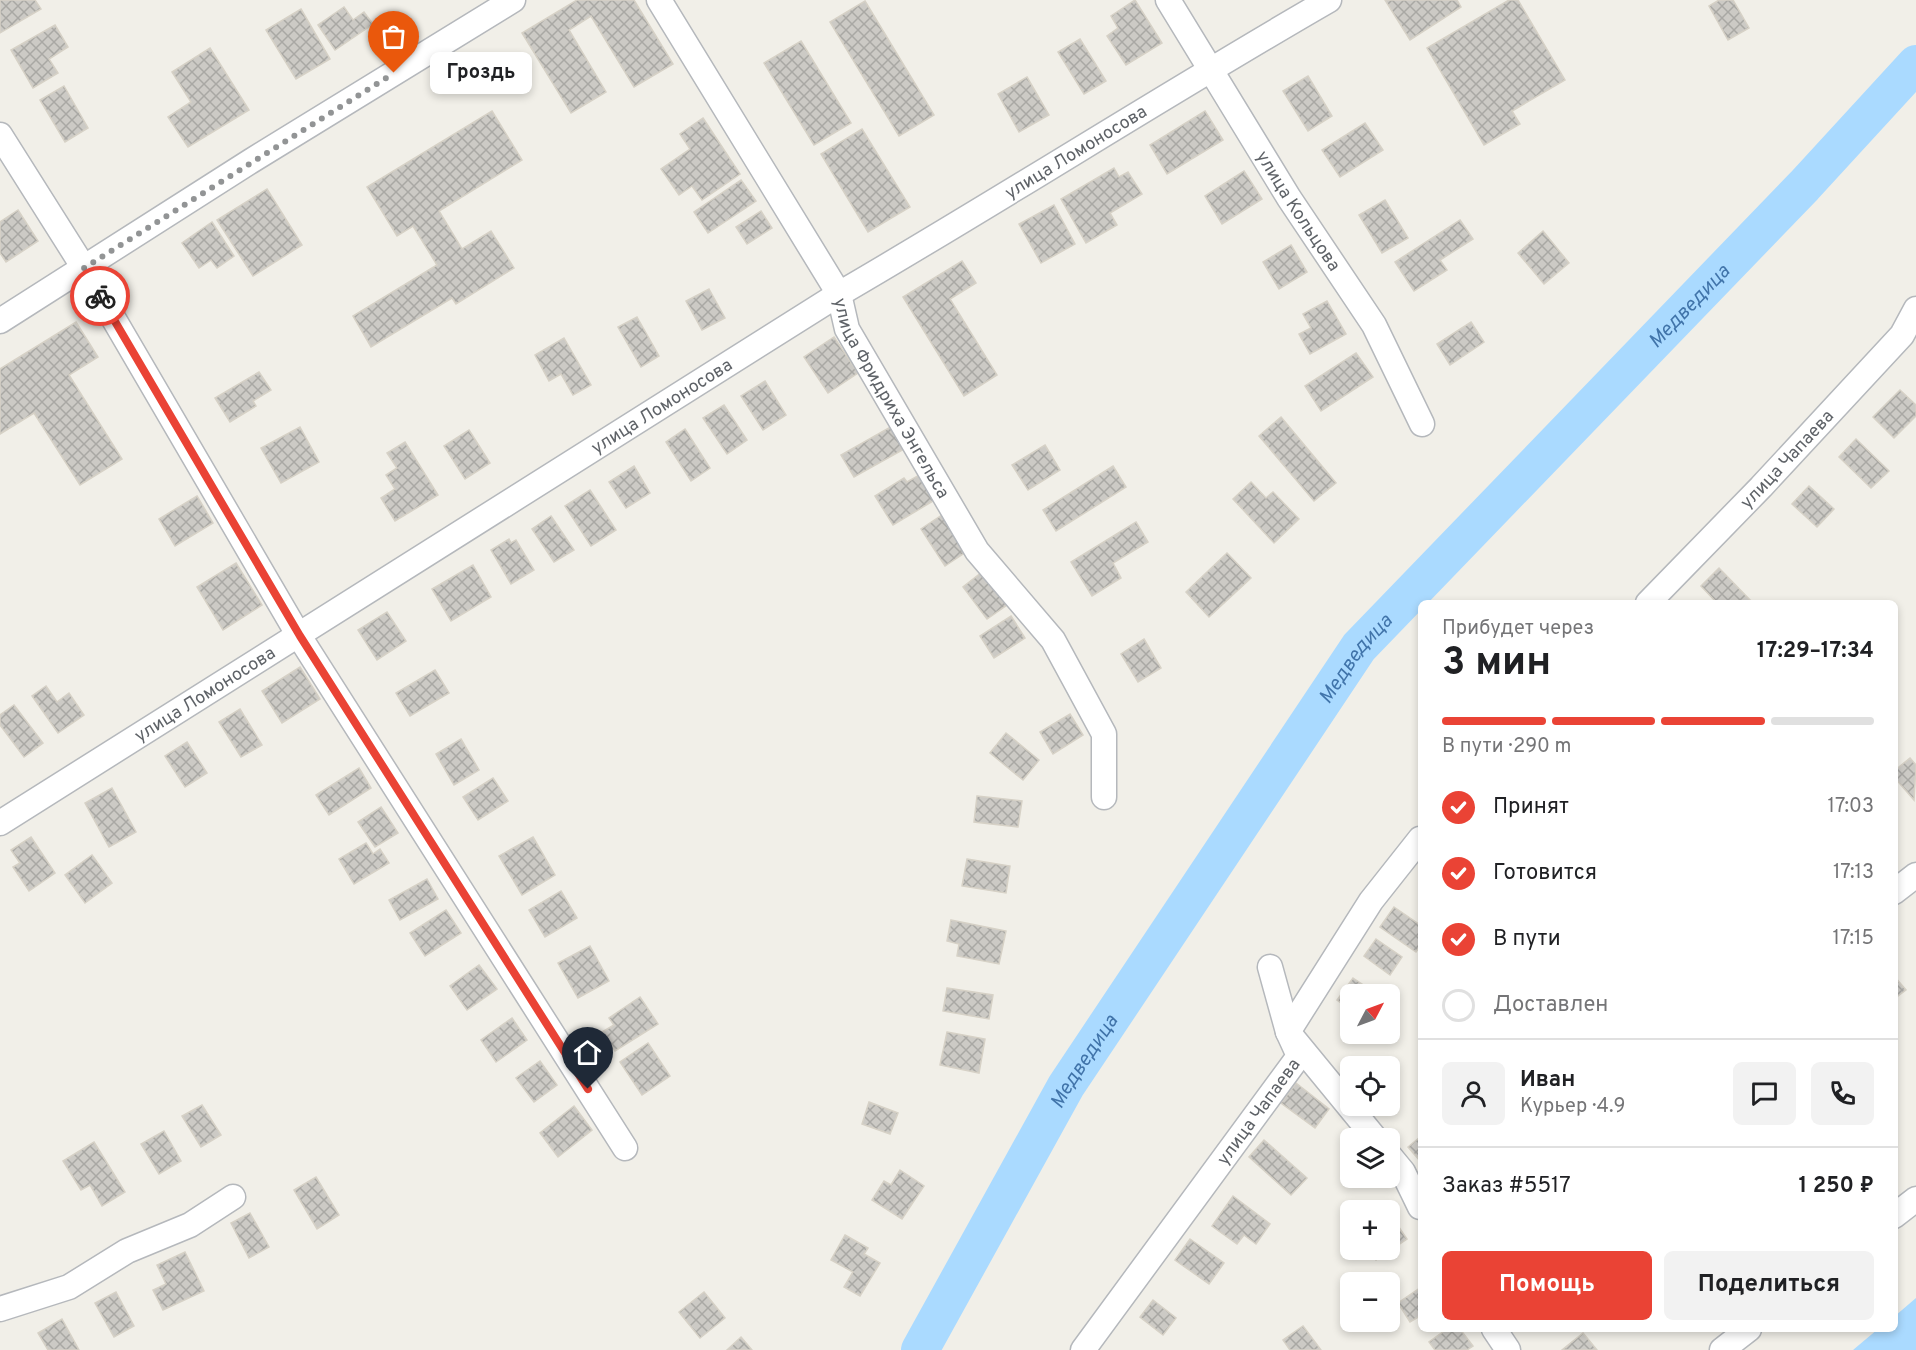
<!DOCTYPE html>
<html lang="ru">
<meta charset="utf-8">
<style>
body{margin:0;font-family:Overpass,sans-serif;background:#f2f2f2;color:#202124;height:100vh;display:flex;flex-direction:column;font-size:22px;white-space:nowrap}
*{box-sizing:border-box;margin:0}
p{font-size:20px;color:#757577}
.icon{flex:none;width:33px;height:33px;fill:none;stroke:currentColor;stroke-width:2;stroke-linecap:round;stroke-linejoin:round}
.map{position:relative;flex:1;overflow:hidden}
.side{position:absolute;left:1418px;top:600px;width:480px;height:732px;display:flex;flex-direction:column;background:#fff;border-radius:9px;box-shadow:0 3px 9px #0003}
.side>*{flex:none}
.needle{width:39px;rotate:49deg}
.fabs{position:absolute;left:1340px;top:984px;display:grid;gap:12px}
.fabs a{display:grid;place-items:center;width:60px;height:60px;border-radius:9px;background:#fff;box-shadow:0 3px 9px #0003;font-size:30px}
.pin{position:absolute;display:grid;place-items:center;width:51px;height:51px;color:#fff;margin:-62px -26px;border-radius:50% 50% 50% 0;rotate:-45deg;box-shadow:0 0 6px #0007}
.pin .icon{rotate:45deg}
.courier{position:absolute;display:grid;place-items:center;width:60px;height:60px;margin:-30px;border:4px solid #ea4335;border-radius:50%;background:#fff;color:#222;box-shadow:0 2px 8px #0007}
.bubble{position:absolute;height:42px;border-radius:9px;background:#fff;box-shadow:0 3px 9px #0003;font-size:20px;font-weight:700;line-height:42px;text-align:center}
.headline em{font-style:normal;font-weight:700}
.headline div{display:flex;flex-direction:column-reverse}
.headline{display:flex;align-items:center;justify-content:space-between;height:102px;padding:0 24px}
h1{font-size:39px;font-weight:700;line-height:45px}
.bar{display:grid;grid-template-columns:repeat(4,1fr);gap:9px 6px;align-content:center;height:72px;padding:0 24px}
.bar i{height:8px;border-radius:4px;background:#e0e0e0}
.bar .current{background:#ea4335}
.bar p{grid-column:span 4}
.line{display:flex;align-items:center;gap:15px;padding:0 24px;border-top:2px solid #e0e0e0}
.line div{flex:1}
.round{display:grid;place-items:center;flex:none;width:63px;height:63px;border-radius:9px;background:#f2f2f2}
ol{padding:0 24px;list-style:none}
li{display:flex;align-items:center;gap:18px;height:66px}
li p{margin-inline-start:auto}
li .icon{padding:6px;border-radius:50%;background:#ea4335;color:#fff;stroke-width:4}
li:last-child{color:#757577}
li i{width:33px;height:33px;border:3px solid #e0e0e0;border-radius:50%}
.button{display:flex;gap:12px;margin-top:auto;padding:12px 24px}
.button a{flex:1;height:69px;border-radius:9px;background:#ea4335;color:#fff;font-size:24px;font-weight:700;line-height:69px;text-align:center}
.button a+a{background:#f2f2f2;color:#202124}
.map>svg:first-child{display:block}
.water{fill:#aadaff}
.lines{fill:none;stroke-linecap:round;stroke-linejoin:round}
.river{stroke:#aadaff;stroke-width:38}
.building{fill:url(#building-cross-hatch);stroke:#d6d1c6;stroke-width:1.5}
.street-casing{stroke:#b5b8bc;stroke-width:27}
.street{stroke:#fff;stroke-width:24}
.done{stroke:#929495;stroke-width:6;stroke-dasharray:0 10.8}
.route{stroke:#ea4335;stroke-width:8}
.labels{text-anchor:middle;stroke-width:4.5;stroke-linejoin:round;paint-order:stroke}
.street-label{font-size:18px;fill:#5f6368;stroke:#fff}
.water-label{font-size:20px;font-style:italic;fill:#4174aa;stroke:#fff}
</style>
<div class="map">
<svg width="1916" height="1350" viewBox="0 0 1916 1350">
<defs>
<pattern id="building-cross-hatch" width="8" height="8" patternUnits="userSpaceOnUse" patternTransform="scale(1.5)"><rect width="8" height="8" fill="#cccac5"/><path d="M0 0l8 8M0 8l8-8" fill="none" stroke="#a9a8a4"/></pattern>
</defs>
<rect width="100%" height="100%" fill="#f1efe8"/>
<!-- water -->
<polygon class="water" points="1916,1298 1916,1350 1853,1350 1878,1329 1894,1329 1895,1316"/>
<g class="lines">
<!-- river -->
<path class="river" id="s1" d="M 920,1350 L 1066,1086 L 1359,647 L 1804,186 L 1916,64"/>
</g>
<!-- building -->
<g class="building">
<polygon points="0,0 35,0 41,9 0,33"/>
<polygon points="577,0 634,0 673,64 634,87 591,16 569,30 606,92 571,113 522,33"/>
<polygon points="1135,0 1162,43 1126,65 1107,36 1118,28 1111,16"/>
<polygon points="1385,0 1457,0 1461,7 1410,40"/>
<polygon points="1509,0 1518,0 1565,80 1512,111 1520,124 1484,145 1427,48"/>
<polygon points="1719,0 1733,0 1749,28 1728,40 1709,6"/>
<polygon points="865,1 934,115 899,136 830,22"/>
<polygon points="344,7 353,20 364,12 373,24 335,50 318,25"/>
<polygon points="301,9 330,59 296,79 266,30"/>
<polygon points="55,25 68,47 49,59 58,73 33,88 11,50"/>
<polygon points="1080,39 1106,81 1084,94 1058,52"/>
<polygon points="801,41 851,123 814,145 764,63"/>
<polygon points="210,48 249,110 188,147 168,117 191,102 172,72"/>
<polygon points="1308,76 1332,116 1308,131 1283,91"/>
<polygon points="1027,77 1049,115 1019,132 998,94"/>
<polygon points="64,86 88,128 65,142 40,100"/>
<polygon points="492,111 522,160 439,211 462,249 491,231 514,268 456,304 452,298 371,347 353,316 437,265 413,226 397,236 367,187"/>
<polygon points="1205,111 1223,140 1167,174 1150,145"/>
<polygon points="703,118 740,174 702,200 692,186 679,195 661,169 690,149 680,134"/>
<polygon points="1365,123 1383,150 1340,177 1322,150"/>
<polygon points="862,129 910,207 868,232 821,154"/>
<polygon points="1114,168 1119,177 1128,172 1142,194 1110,213 1117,225 1086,243 1061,199"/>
<polygon points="1244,171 1262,199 1222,224 1205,196"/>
<polygon points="741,180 756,201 708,233 694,212"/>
<polygon points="267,189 302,245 253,276 217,220"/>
<polygon points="1385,200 1408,238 1382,253 1359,215"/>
<polygon points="1054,205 1075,244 1041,263 1019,224"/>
<polygon points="18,210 38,241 6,262 0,253 0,222"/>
<polygon points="761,211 772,228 747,244 736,227"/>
<polygon points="1460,220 1473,239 1440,260 1447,270 1414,291 1395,262"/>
<polygon points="212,222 234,256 217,268 211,260 199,268 182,243"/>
<polygon points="1543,231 1569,263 1544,284 1518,253"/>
<polygon points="1291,245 1307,272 1279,289 1263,262"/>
<polygon points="962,261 976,283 950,299 997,375 964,396 903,297"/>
<polygon points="709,289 725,318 702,330 686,301"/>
<polygon points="1327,301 1346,334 1310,354 1299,334 1311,328 1303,314"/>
<polygon points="637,317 659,356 641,367 618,327"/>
<polygon points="76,322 98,357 69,375 122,459 80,485 34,413 0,434 0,369"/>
<polygon points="1471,322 1484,342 1450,365 1437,344"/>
<polygon points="834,337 858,373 828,393 804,357"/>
<polygon points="564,338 591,385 573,395 561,374 549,381 535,355"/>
<polygon points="1356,353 1373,377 1321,411 1305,386"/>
<polygon points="259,372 271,390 253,401 256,406 230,422 215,398"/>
<polygon points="765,381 786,415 763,430 741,396"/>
<polygon points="1900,390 1916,405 1916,416 1894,438 1873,417"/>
<polygon points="724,405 747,440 727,454 703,418"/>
<polygon points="1281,417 1336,483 1314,501 1259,436"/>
<polygon points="894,425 906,448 854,477 841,455"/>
<polygon points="300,427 319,462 281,483 261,448"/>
<polygon points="685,429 710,468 691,481 666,442"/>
<polygon points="469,430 490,463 465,479 444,446"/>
<polygon points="1856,439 1889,471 1871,488 1839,457"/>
<polygon points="405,442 438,495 395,521 381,498 395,489 386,475 397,468 387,453"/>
<polygon points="1045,445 1060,470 1028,490 1012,465"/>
<polygon points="634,466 650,493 626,508 609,482"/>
<polygon points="1113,466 1126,487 1056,531 1043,510"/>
<polygon points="923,473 938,498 893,525 875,496 904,478 907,482"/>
<polygon points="1251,482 1266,498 1273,492 1299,519 1274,543 1233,499"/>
<polygon points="1809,486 1834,509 1817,527 1792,504"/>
<polygon points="590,490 616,530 591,546 565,506"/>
<polygon points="197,496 213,523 175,546 159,519"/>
<polygon points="948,511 972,548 945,566 921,529"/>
<polygon points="551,516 574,550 554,562 532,529"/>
<polygon points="1136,522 1148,542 1113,563 1121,578 1092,596 1071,562"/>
<polygon points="509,539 511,543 516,540 534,570 511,584 491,550"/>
<polygon points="1227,553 1251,578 1209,617 1186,592"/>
<polygon points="236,563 262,605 223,630 197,587"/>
<polygon points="473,565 491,597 451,621 432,589"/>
<polygon points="1719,568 1753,603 1717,603 1701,586"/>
<polygon points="982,572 1007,605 987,619 963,587"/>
<polygon points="387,612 406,641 377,660 358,630"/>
<polygon points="1011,616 1025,638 994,658 980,636"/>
<polygon points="1144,639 1161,668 1138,682 1121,654"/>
<polygon points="300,667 320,699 282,723 262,691"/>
<polygon points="435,670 449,693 410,716 396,693"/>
<polygon points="46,686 57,702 69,693 84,715 58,733 32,696"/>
<polygon points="14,705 43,743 24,757 0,725 0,715"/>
<polygon points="240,709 262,745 241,757 219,722"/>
<polygon points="1070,714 1083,735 1053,754 1040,732"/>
<polygon points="1006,733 1039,760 1023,780 990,753"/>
<polygon points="461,739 479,770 454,785 436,754"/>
<polygon points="187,742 207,773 185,787 165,756"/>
<polygon points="1910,758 1916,765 1914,800 1894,777 1894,771"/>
<polygon points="359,768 371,788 329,815 316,795"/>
<polygon points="493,778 508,801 478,820 463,797"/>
<polygon points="112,788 136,832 109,847 85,803"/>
<polygon points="977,796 1022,801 1018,827 974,822"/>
<polygon points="381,807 398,833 375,847 358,822"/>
<polygon points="31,837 55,873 29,891 13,867 20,863 11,850"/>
<polygon points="533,837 555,875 522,895 499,856"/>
<polygon points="366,843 373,854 380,849 389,863 354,884 339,859"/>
<polygon points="92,855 112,883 85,903 65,875"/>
<polygon points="967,859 1010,866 1006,893 962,886"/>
<polygon points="427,879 438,899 400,920 389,900"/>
<polygon points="561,891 577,918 545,937 529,910"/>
<polygon points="1394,907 1420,925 1420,946 1416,952 1380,927"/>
<polygon points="446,910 461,933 425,956 410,933"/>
<polygon points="951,920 1006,931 999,964 957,956 959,944 947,941"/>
<polygon points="1376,939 1402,957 1390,975 1364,956"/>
<polygon points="590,946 609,981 578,998 558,963"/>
<polygon points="479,965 497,989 467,1010 450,986"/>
<polygon points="1894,976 1906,990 1894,999"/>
<polygon points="1353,978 1377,994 1350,994 1350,1009 1337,1000"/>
<polygon points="947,988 993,995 989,1019 943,1011"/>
<polygon points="640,997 658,1024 615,1051 602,1032 614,1025 609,1018"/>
<polygon points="512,1018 527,1040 496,1062 481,1040"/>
<polygon points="947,1032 985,1039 979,1073 940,1065"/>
<polygon points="648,1043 670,1076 642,1095 620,1062"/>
<polygon points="540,1061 557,1085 534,1102 516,1078"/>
<polygon points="1296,1083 1329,1109 1315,1128 1281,1103"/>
<polygon points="869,1102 898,1113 890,1134 862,1124"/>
<polygon points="202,1105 221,1135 201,1147 182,1116"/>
<polygon points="574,1106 592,1130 558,1157 540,1133"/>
<polygon points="164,1131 181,1161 159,1174 141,1144"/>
<polygon points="1420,1137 1420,1161 1408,1147"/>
<polygon points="1264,1140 1307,1178 1291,1195 1249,1157"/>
<polygon points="94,1142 125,1192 102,1206 90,1185 81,1190 63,1161"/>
<polygon points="900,1170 924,1186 902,1219 872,1200 884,1181 891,1185"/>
<polygon points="316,1177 339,1215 317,1229 294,1190"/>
<polygon points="1233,1196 1270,1224 1256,1244 1244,1235 1237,1244 1212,1226"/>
<polygon points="250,1213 269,1247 249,1258 231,1223"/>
<polygon points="1390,1214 1407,1239 1376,1260 1369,1250 1389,1250"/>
<polygon points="845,1235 868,1248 864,1254 880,1263 860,1296 844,1287 853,1272 831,1260"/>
<polygon points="1190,1239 1224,1263 1209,1284 1175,1260"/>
<polygon points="185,1252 204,1291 163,1310 153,1290 166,1284 157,1265"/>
<polygon points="1420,1288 1420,1316 1410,1322 1398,1303"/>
<polygon points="116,1292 134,1326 114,1337 95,1303"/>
<polygon points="704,1292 725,1318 700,1338 679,1312"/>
<polygon points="1153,1300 1176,1318 1163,1335 1140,1317"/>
<polygon points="62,1319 79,1350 48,1350 38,1333"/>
<polygon points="1303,1326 1321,1350 1290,1350 1283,1340"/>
<polygon points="1447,1329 1460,1329 1473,1346 1467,1350 1435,1350 1429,1342"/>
<polygon points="1583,1333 1597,1350 1562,1350"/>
<polygon points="741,1337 752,1350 727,1350"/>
</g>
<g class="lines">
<!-- street casing -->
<g class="street-casing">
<g id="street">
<path id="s2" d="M 659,0 L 839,294 L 847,329 L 977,551 L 1053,640 L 1104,734 L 1104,797"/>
<path id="s3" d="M 1168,0 L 1289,198 L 1374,325 L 1422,424"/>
<polyline points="0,135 84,268 299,636 625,1148"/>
<polyline points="0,321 251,161 513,0"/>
<path id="s4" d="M 1648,603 L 1761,487 L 1902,335 L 1916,309"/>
<path id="s5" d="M 0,823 L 839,294 C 1004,198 1164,95 1329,0"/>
<polyline points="1894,892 1916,875"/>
<polyline points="1270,967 1288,1032 1375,1138"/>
<polyline points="1389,1155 1403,1172 1420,1207"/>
<polyline points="1894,1216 1916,1199"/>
<polyline points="0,1309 69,1287 127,1251 190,1225 233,1197"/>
<polyline points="1494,1329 1508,1350"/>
<path id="s6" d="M 1083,1350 L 1299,1056 L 1288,1032 L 1371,901 L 1420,839"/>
<polyline points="1722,1350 1749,1329"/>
</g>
</g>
<!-- street -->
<use href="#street" class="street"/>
</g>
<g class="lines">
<!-- done -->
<polyline class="done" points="100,296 84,268 394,73"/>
<!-- route -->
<polyline class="route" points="100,296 300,636 588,1089"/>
</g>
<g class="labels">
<!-- street labels -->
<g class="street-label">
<text dy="6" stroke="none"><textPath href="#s5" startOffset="1268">улица Ломоносова</textPath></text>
<text dy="6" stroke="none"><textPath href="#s3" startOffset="248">улица Кольцова</textPath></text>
<text dy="6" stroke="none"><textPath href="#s2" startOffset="462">улица Фридриха Энгельса</textPath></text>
<text dy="6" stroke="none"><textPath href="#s5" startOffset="782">улица Ломоносова</textPath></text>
<text dy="6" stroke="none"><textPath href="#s4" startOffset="200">улица Чапаева</textPath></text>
<text dy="6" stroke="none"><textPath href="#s5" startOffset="242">улица Ломоносова</textPath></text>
<text dy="6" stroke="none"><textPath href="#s6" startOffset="296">улица Чапаева</textPath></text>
</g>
<!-- water labels -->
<g class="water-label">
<text dy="7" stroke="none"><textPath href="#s1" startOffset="1304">Медведица</textPath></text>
<text dy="7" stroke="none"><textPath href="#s1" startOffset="818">Медведица</textPath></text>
<text dy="7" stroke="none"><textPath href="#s1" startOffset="332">Медведица</textPath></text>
</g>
</g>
</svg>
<div class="fabs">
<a><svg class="needle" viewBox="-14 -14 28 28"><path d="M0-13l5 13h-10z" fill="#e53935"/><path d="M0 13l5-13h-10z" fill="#757577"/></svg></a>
<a><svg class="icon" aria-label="locate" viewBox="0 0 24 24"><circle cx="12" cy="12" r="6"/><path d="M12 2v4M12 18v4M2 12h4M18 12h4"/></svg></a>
<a><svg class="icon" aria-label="layers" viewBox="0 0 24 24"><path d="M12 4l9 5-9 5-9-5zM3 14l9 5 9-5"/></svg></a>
<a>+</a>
<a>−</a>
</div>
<div class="pin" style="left:394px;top:73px;background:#ea580c"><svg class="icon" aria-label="bag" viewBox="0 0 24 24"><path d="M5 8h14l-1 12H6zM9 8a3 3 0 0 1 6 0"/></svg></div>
<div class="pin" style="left:588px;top:1089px;background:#1f2937"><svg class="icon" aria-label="home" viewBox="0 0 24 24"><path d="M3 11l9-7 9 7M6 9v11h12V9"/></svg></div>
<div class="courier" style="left:100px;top:296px"><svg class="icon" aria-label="bike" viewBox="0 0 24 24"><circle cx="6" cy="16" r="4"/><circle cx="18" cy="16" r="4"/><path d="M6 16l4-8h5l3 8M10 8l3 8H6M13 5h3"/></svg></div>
<div class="bubble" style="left:430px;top:52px;width:102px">Гроздь</div>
<section class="side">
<div class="headline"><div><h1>3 мин</h1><p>Прибудет через</p></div><em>17:29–17:34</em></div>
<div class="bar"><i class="current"></i><i class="current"></i><i class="current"></i><i></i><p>В пути · 290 m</p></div>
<ol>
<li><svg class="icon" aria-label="check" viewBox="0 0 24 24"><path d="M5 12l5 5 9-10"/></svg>Принят<p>17:03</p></li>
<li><svg class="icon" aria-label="check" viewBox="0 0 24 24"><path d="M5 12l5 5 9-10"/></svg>Готовится<p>17:13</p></li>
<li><svg class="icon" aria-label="check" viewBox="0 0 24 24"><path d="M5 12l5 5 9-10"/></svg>В пути<p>17:15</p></li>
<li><i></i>Доставлен</li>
</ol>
<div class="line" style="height:108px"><a class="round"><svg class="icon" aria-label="person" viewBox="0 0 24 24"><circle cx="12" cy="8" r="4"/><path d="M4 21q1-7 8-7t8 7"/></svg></a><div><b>Иван</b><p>Курьер · 4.9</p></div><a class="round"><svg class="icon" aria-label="chat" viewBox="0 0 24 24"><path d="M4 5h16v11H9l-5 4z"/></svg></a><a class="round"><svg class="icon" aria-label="phone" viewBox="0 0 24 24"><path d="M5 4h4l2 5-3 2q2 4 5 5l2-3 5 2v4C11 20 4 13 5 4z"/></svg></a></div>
<div class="line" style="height:78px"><div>Заказ #5517</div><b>1 250 ₽</b></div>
<div class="button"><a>Помощь</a><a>Поделиться</a></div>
</section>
</div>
